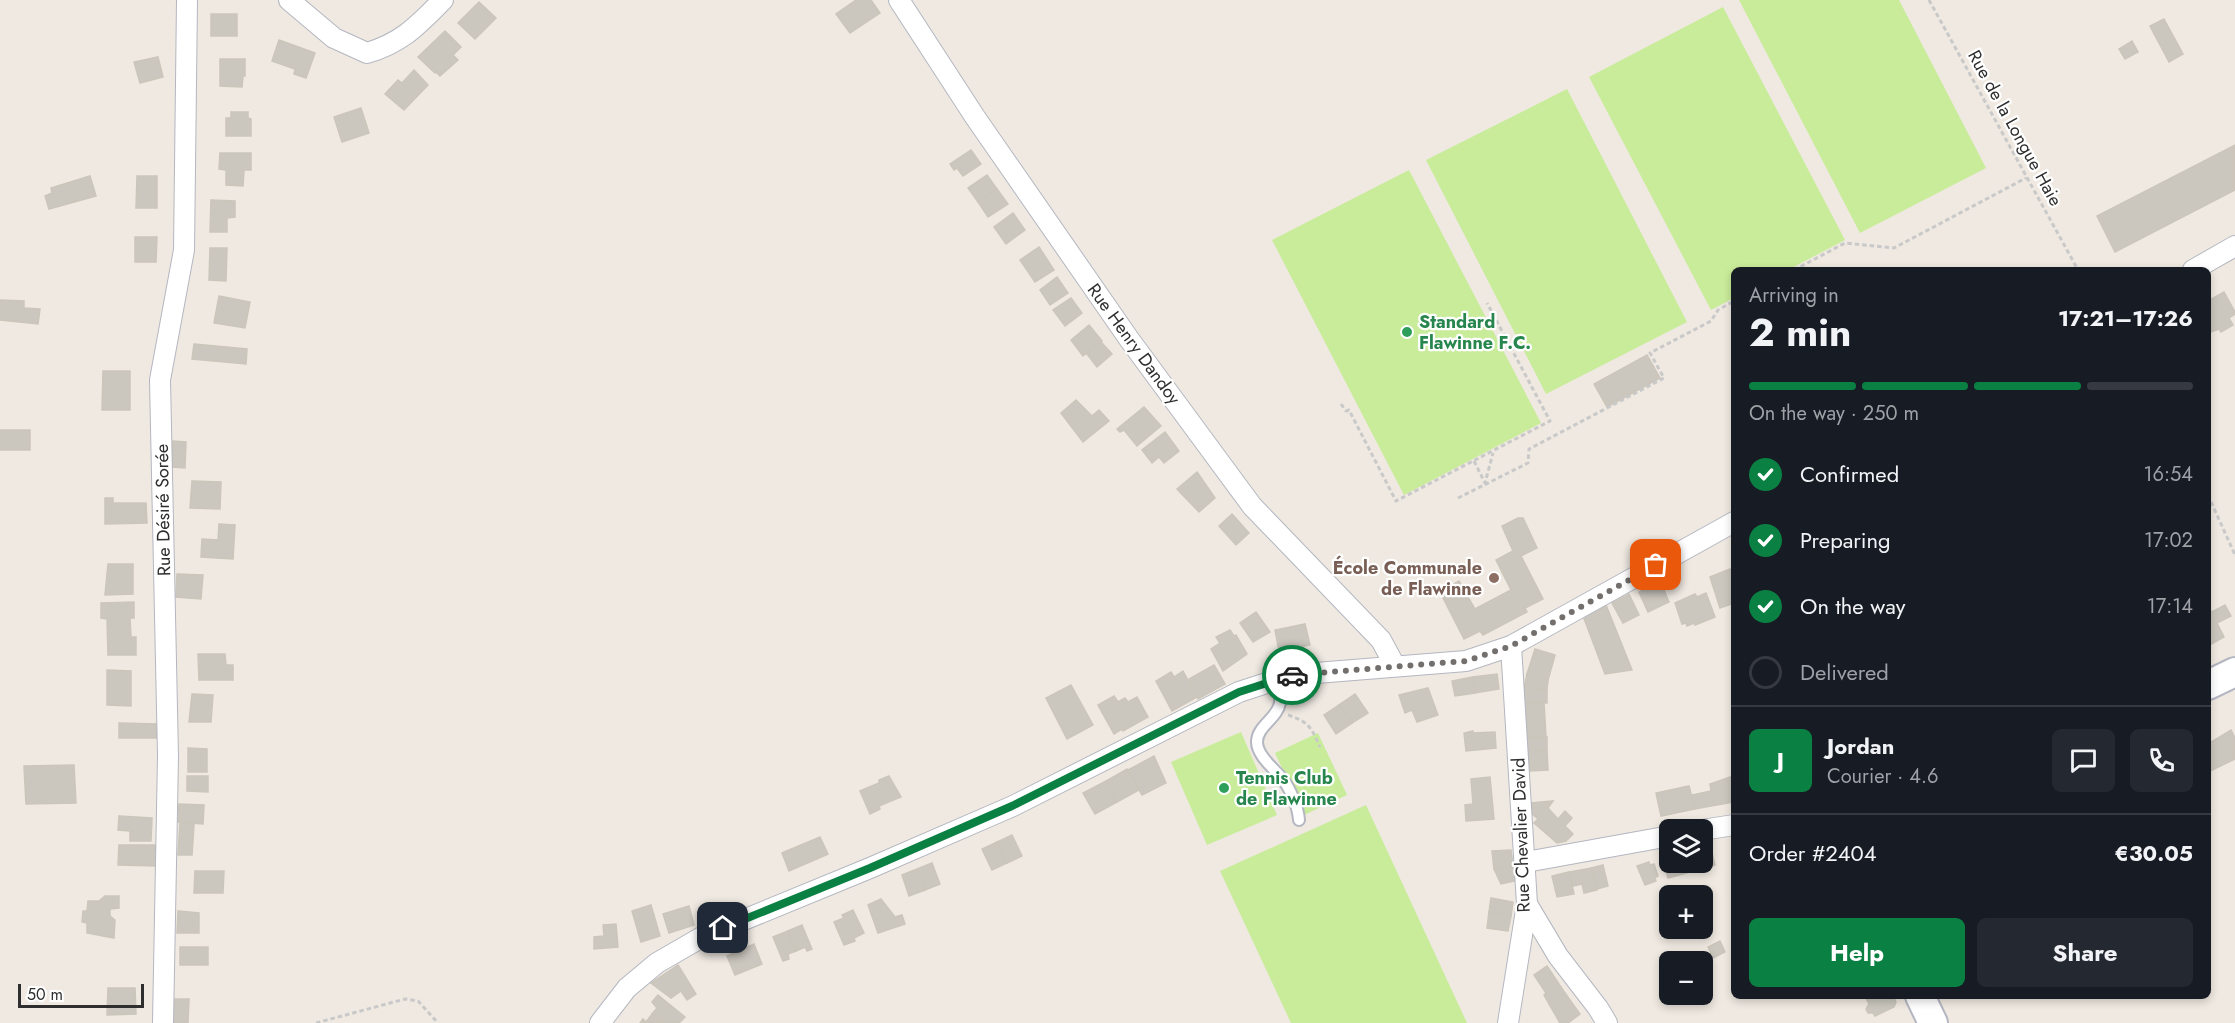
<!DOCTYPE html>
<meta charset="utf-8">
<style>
body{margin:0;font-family:Jost,sans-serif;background:#242831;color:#f1f3f6;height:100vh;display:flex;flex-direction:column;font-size:22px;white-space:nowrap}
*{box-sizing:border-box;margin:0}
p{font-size:20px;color:#9ea1a6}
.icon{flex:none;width:33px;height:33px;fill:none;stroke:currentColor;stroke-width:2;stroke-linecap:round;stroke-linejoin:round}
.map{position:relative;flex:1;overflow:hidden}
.sheet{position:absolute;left:1731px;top:267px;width:480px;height:732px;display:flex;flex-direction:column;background:#171b24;border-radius:9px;box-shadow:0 3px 9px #0003}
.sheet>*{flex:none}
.buttons{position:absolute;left:1659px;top:819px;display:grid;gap:12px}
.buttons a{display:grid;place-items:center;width:54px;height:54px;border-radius:9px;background:#171b24;box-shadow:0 3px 9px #0003;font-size:30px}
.scale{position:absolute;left:18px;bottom:15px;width:126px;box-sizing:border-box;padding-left:6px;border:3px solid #2e2e2e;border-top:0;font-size:16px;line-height:21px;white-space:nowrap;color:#2e2e2e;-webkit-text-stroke:4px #fff;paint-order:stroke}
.pin{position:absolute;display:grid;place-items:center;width:51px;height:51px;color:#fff;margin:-26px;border-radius:12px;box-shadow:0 3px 9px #0006}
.courier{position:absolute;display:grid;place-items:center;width:60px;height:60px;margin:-30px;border:4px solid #0b8043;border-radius:50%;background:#fff;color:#222;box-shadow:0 2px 8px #0007}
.overview em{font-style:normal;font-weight:700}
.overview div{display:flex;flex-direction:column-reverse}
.overview{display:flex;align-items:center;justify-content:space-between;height:102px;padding:0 18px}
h1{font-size:39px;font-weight:700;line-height:45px}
.bar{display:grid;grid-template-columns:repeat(4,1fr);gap:9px 6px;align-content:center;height:72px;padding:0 18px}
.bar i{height:8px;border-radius:4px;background:#363941}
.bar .active{background:#0b8043}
.bar p{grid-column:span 4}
.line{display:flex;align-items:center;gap:15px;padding:0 18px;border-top:2px solid #363941}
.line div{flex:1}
.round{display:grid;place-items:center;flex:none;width:63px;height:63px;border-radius:9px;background:#242831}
ol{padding:0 18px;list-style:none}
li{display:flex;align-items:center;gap:18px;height:66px}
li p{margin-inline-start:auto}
li .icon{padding:6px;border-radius:50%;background:#0b8043;color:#fff;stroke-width:4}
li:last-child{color:#9ea1a6}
li i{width:33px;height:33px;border:3px solid #363941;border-radius:50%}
.primary-button{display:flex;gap:12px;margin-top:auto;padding:12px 18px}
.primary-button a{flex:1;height:69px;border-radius:9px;background:#0b8043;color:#fff;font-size:24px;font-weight:700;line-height:69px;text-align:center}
.primary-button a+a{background:#242831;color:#f1f3f6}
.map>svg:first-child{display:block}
.pitch{fill:#c9ec9a}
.building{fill:#cbc7bf;stroke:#cbc5ba;stroke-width:1.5}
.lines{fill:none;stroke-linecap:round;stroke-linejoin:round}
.lane-casing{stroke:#b4b7c1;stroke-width:14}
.street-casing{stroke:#b4b7c1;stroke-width:22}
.secondary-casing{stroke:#b4b7c1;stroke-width:32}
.path{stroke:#c9c9c9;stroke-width:3;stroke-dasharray:4.5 3;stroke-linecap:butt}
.lane{stroke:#fff;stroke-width:10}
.street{stroke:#fff;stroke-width:20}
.secondary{stroke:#fff;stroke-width:28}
.done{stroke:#726f6d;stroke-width:6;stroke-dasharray:0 10.8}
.route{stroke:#0b8043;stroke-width:8}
.leisure-dot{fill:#2e9e5b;stroke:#fff;stroke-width:2}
.education-dot{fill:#8d6e63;stroke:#fff;stroke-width:2}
.labels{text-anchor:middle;stroke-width:4.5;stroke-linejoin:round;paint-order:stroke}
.street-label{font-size:18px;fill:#2e2e2e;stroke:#fff}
.leisure-label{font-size:18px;font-weight:bold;fill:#27864d;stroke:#fff;text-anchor:start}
.education-label{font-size:18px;font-weight:bold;fill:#785e54;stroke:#fff;text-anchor:end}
</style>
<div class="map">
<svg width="2235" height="1023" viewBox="0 0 2235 1023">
<rect width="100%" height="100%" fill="#efe9e1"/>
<!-- pitch -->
<g class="pitch">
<polygon points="1739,0 1899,0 1986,168 1860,233"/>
<polygon points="1723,7 1845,240 1788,270 1734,270 1734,298 1711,310 1589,77"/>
<polygon points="1567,89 1687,322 1546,394 1426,160"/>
<polygon points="1409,170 1541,423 1404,495 1272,240"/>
<polygon points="1241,732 1277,815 1207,845 1171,762"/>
<polygon points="1318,733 1347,795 1304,815 1275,753"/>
<polygon points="1366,805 1467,1023 1291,1023 1220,871"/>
</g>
<!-- building -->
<g class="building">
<polygon points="856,0 871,0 880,13 850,33 836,14"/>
<polygon points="479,2 496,18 475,39 458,23"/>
<rect x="211" y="14" width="26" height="22"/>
<polygon points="2164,19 2183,54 2169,62 2150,26"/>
<polygon points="445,31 461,47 453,55 458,60 440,76 436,72 435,73 418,57"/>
<polygon points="279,40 315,53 306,78 294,74 295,69 272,61"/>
<polygon points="2132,41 2138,52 2125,59 2119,49"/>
<polygon points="158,57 163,77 140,83 134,62"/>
<polygon points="220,59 245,59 245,76 243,76 242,87 220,86"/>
<polygon points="414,70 428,85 404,110 385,94 398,80 402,83"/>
<polygon points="361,108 369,133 342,142 334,117"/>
<polygon points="231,112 248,112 248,118 251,119 251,136 226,136 226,118 231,118"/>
<polygon points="2235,145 2235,190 2115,252 2097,216"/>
<polygon points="971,150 981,164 963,176 957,168 954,170 950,164"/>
<polygon points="220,153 251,153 251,170 244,170 243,186 226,185 226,170 219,169"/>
<polygon points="987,175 997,189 978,202 968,188"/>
<polygon points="90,176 96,196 49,209 45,196 52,193 51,188"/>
<polygon points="137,176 157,176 157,208 136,208"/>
<polygon points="997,189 1008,204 988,217 978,202"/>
<polygon points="211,200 235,201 235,217 227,218 227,232 210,232"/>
<polygon points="1013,213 1025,230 1006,244 994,227"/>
<polygon points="135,237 157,237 156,262 135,262"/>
<polygon points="1039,247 1054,270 1035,282 1020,260"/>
<polygon points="210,248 227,248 226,281 209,280"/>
<polygon points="1057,277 1068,293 1050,305 1040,290"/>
<polygon points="2224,292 2235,312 2235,314 2229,318 2233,325 2221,332 2219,329 2208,333 2208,301"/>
<polygon points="219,296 250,302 245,328 214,323"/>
<polygon points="1071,298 1082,313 1065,326 1053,310"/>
<polygon points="0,300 24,301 24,308 40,309 38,324 0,320"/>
<polygon points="1089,325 1102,341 1083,356 1071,340"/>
<polygon points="1101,342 1112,354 1097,367 1087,354"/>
<polygon points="194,344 247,349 246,364 192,359"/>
<polygon points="1647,355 1660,378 1607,407 1594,384"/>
<polygon points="103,371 130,371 130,410 102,410"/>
<polygon points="1076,400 1092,416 1099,410 1109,421 1083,442 1061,413"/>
<polygon points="1144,407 1161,426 1137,446 1124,430 1120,432 1117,429"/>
<rect x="0" y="430" width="30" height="20"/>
<polygon points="1165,432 1179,451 1164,463 1159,457 1152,463 1142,450"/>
<polygon points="173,441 186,442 185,468 172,467"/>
<polygon points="1197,472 1215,498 1199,512 1177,489"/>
<polygon points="192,481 221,482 220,509 190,508"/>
<polygon points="105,498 113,498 113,503 146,503 147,523 105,524"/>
<polygon points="1232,514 1249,533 1236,545 1219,526"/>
<polygon points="1518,518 1523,518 1537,548 1521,556 1543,599 1525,608 1527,612 1483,635 1480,631 1464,639 1440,592 1459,581 1475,609 1511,590 1496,560 1513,551 1502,526"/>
<polygon points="219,524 235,525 233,559 201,557 202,539 218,540"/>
<polygon points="108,564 133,564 133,594 105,595"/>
<polygon points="1730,569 1734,580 1734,603 1720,608 1710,577"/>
<polygon points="177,574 203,575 201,599 176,597"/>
<polygon points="1660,581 1669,602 1648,612 1639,592"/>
<polygon points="1706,593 1715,617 1695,625 1694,623 1687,626 1686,623 1682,624 1675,603 1695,594 1697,597"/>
<polygon points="1629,594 1639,615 1623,623 1612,603"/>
<polygon points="134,602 134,618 130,618 131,637 136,637 136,655 108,655 107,619 101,618 101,603"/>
<polygon points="1606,605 1632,670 1605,674 1583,616"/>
<polygon points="2225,605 2231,616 2217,623 2224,637 2208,646 2208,608 2212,612"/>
<polygon points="1256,612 1270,632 1253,642 1240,623"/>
<polygon points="1305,624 1310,645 1279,651 1275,630"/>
<polygon points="1230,630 1234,636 1236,635 1247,654 1223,671 1211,649 1220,643 1216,637"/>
<polygon points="1535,649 1555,655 1548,680 1527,674"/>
<polygon points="198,654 225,654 226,665 233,665 233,680 199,680"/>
<polygon points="1214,665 1225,684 1198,699 1189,679"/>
<polygon points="107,670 131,671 131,706 107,705"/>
<polygon points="1183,671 1197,697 1172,711 1156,681 1171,672 1174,677"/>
<polygon points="1497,674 1499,689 1475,693 1473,677"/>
<polygon points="1527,674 1548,680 1547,689 1524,688"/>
<polygon points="1473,677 1475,693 1455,696 1452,681"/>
<polygon points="1071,685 1093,725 1067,739 1046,698"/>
<polygon points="1428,688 1438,715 1417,722 1412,710 1405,713 1399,695"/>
<polygon points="1524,688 1547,689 1547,703 1524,703"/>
<polygon points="192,694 213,695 211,722 189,722"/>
<polygon points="1355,694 1368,713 1352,723 1339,705"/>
<polygon points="1114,696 1118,702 1125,698 1128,702 1137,697 1148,717 1123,731 1122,729 1114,734 1098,705"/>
<polygon points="1544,703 1546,737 1527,737 1526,704"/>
<polygon points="1339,705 1352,723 1336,734 1324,715"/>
<polygon points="119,723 158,724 157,738 119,738"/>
<polygon points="2231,730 2235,738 2235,759 2208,772 2208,744"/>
<polygon points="1473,731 1473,733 1495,732 1496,748 1466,751 1464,733"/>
<polygon points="1527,737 1547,737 1547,751 1528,752"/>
<polygon points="188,748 207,749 207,772 188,772"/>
<polygon points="1547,751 1548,770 1529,771 1528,752"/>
<polygon points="1154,756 1166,783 1142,795 1128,770"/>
<polygon points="74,765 76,803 26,804 24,766"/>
<polygon points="1127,769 1139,790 1117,802 1106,781"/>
<polygon points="187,776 208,776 208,792 187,791"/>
<polygon points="889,776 901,797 879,806 880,809 870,814 860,791 879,783 879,780"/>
<polygon points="1733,776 1734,802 1695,809 1692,795 1711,791 1710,784"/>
<polygon points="1490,777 1494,819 1466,821 1465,805 1473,804 1471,779"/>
<polygon points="1106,781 1117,802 1095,814 1083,793"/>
<polygon points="1689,786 1695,809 1661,816 1656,793"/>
<polygon points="1553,801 1548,808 1558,819 1565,811 1572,818 1565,826 1573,834 1566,841 1557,843 1534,823 1538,819 1531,813 1531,803"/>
<polygon points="179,804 204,805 203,824 178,822"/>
<polygon points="119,816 152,818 151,841 130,841 130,831 118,830"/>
<polygon points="180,822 194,824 192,855 178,855"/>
<polygon points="1012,835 1022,856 1007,863 997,842"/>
<polygon points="820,837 828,854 789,871 782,853"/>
<polygon points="997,842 1007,863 992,870 982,849"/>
<polygon points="119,845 157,845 156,866 118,865"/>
<polygon points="1710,845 1715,865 1694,871 1692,862 1702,862 1702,847"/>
<polygon points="1511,850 1513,866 1494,869 1492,851"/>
<polygon points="1670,856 1670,862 1692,862 1694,871 1668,878 1663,858"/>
<polygon points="1649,862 1650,865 1654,864 1658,876 1655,878 1656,881 1645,885 1637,866"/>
<polygon points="932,863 940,884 925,890 917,869"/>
<polygon points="1603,865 1608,886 1597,889 1591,868"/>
<polygon points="1513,866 1515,881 1501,884 1494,869"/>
<polygon points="1591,868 1597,890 1584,893 1582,884 1573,886 1569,872"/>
<polygon points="917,869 925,890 909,896 902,875"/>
<polygon points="195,871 224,871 223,893 194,893"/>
<polygon points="1569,872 1574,894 1557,897 1552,876"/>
<polygon points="105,896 119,896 119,908 110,909 110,916 115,920 114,938 87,933 87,923 82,922 83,911 87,911 88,901 99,901"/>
<polygon points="1491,898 1513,902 1511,916 1489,912"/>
<polygon points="881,899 895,917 902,915 905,924 878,933 868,905"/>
<polygon points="651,905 660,936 641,942 632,911"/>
<polygon points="689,906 694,925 669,933 663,914"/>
<polygon points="853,910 864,933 854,938 855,941 844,945 834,922 844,918 842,915"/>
<polygon points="178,911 199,913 199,933 177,933"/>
<polygon points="1489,912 1511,916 1508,931 1487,928"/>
<polygon points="616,924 618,947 594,949 594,937 604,936 603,925"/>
<polygon points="802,925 812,949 807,951 805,947 796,951 788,931"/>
<polygon points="788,931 796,951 788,954 789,959 783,961 773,937"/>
<polygon points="1720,941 1725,952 1713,958 1708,947"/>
<polygon points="754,944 762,964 735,975 727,956"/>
<rect x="180" y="947" width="28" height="18"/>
<polygon points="678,965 696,994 687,1000 681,991 671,998 651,983"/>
<polygon points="1547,966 1565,993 1549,1004 1544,995 1546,993 1534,975"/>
<polygon points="108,988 135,988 136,1014 107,1015"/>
<polygon points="1565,993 1580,1014 1568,1023 1560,1023 1549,1004"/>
<polygon points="658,995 685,1017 679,1023 663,1023 652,1014 657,1008 652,1002"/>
<polygon points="1865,996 1893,996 1896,1002 1894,1007 1875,1016 1873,1013 1868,1013 1866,1009 1869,1004"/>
<polygon points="175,999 189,999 188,1023 172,1023"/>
<polygon points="652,1014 663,1023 640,1023 643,1019 646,1022"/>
</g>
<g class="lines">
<!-- lane casing -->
<g class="lane-casing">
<path id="lane" d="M 1277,679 C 1279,687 1281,695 1280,703 C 1277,719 1257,726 1257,742 C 1257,755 1273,768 1281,777 C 1290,788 1298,806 1299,820"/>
</g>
<!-- street casing -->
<g class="street-casing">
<g id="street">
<path d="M 289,0 L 334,38 L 367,53 C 402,43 418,25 443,0"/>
<polyline points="899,0 975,117 1129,339 1252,506 1381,640 1395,666"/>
<polyline points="2193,270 2235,246"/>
<polyline points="1702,830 1734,825"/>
<polyline points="1526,862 1670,836"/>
<polyline points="1527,904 1558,956 1598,1008 1607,1023"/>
<polyline points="163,1023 168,756 160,380 184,250 187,0"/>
<polyline points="600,1023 627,988 657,963 702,937 870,868 1013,806 1239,692 1291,675 1466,661 1511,646 1734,522"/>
<polyline points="1508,1023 1527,904 1511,646"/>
</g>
</g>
<!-- secondary casing -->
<g class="secondary-casing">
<g id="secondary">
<polyline points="2208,685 2235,672"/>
<polyline points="1920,996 1933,1023"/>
</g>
</g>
<!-- path -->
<g class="path">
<polyline points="1929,0 2078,270"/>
<polyline points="1794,270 1845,243 1894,248 2026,178"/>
<polyline points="1341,404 1346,411 1349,410 1396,501 1550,421 1487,303"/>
<polyline points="1474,461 1485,483 1493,453"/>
<polyline points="2208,495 2235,555"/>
<polyline points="1458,498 1528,463 1529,449 1664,378 1650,353 1711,321 1718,310 1734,301"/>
<path d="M 1288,715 C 1309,722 1311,727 1320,747"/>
<polyline points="316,1023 405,999 418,1001 438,1023"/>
</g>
<!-- lane -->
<use href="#lane" class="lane"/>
<!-- street -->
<use href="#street" class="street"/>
<!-- secondary -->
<use href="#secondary" class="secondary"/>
</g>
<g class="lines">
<!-- done -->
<polyline class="done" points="1292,675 1466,661 1511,646 1656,565"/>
<!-- route -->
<polyline class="route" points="723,928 870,868 1012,806 1239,692 1292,675"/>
</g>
<!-- markers -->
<g class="leisure-dot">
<circle cx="1407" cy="332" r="6"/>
<circle cx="1224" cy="788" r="6"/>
</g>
<circle class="education-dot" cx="1494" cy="578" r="6"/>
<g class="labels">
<!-- street labels -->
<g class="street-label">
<text transform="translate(2015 128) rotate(61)" y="6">Rue de la Longue Haie</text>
<text transform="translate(1134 344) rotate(54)" y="6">Rue Henry Dandoy</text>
<text transform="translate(163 510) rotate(-91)" y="6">Rue Désiré Sorée</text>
<text transform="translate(1521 835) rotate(-92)" y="6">Rue Chevalier David</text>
</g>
<!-- leisure labels -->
<g class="leisure-label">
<text x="1419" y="328">Standard<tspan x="1419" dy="21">Flawinne F.C.</tspan></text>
<text x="1236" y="784">Tennis Club<tspan x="1236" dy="21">de Flawinne</tspan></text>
</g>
<!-- education labels -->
<g class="education-label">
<text x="1482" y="574">École Communale<tspan x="1482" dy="21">de Flawinne</tspan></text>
</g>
</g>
</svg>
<div class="buttons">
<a><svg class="icon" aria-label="layers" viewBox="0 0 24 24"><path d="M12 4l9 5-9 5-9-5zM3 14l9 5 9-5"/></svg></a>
<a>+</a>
<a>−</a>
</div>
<div class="scale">50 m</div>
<div class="pin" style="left:1656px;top:565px;background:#ea580c"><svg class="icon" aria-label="bag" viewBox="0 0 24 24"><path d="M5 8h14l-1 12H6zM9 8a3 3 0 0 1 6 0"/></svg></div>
<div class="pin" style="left:723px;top:928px;background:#1f2937"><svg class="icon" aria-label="home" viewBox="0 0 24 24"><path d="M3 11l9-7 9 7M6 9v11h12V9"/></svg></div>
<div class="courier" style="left:1292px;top:675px"><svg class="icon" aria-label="car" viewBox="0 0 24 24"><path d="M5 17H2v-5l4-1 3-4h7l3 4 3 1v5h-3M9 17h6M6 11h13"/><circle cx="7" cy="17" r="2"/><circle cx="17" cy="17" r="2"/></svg></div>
<section class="sheet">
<div class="overview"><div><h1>2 min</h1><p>Arriving in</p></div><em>17:21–17:26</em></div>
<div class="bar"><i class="active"></i><i class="active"></i><i class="active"></i><i></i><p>On the way · 250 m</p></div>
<ol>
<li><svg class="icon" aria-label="check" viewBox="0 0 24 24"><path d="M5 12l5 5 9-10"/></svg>Confirmed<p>16:54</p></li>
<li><svg class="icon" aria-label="check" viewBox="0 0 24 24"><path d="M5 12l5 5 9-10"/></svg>Preparing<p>17:02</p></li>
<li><svg class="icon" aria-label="check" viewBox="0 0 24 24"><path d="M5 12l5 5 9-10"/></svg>On the way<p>17:14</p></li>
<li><i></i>Delivered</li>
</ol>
<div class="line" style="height:108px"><b class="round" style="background:#0b8043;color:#fff">J</b><div><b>Jordan</b><p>Courier · 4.6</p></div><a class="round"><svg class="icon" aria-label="chat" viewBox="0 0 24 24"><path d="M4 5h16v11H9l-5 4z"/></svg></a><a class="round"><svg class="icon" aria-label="phone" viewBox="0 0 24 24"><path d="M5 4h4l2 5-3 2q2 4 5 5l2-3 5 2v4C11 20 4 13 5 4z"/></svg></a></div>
<div class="line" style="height:78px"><div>Order #2404</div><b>€30.05</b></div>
<div class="primary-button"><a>Help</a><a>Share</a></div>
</section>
</div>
